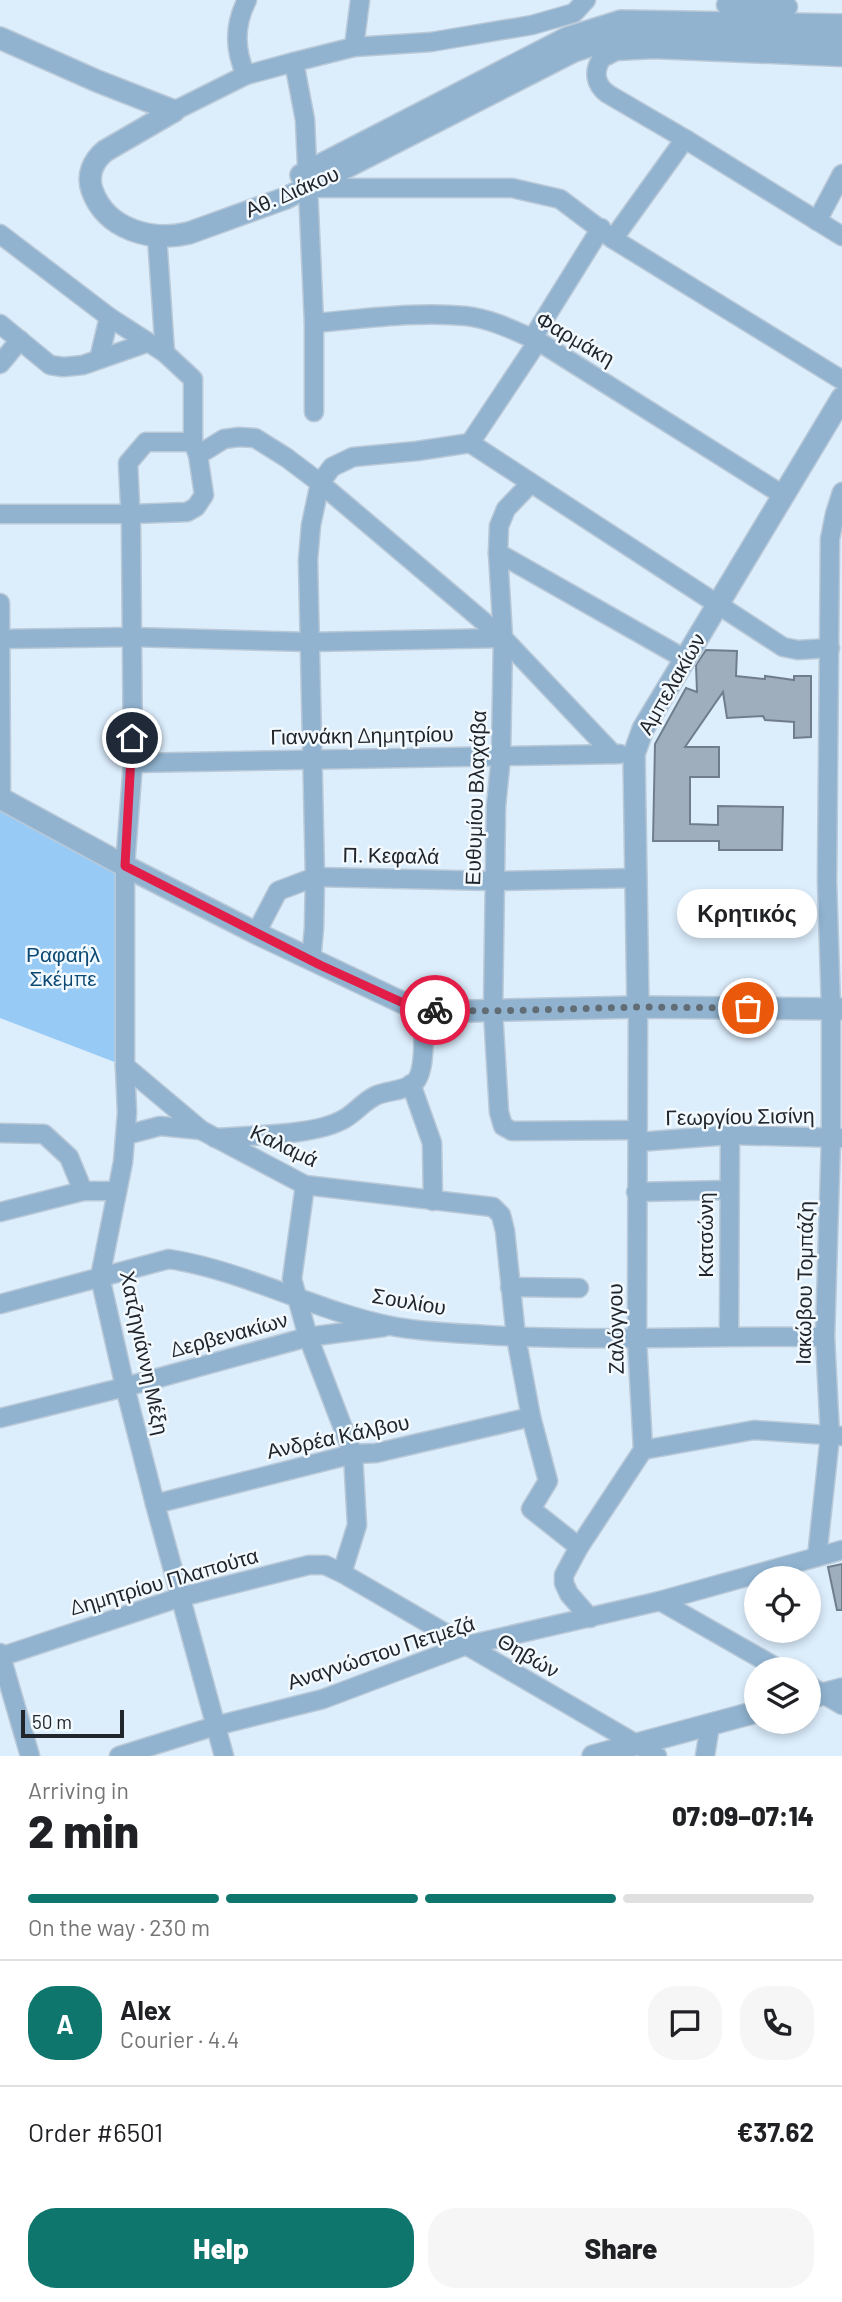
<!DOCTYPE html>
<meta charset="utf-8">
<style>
body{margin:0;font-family:Barlow,sans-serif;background:#f6f6f6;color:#202124;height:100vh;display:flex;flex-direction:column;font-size:26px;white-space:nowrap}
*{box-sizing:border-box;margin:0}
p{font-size:23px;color:#757577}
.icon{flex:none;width:38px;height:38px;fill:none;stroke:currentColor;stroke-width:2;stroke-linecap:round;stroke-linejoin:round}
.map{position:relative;height:1756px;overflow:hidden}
.details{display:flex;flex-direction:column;background:#fff;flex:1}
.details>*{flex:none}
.fabs{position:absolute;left:744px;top:1566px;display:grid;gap:14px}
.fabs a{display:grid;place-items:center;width:77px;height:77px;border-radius:50%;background:#fff;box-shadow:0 4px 10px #0003;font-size:35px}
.scale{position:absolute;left:21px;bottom:18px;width:103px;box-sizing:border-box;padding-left:7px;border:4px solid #20262c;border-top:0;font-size:19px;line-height:24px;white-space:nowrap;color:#20262c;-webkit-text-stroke:5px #f2f9ff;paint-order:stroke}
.pin{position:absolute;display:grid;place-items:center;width:60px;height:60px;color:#fff;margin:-30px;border:4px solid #fff;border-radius:50%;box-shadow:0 2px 7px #0007}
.courier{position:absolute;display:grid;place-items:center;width:70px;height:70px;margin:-35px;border:5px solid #e11d48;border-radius:50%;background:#fff;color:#222;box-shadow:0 2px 9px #0007}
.bubble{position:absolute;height:49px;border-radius:24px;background:#fff;box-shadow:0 4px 10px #0003;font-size:23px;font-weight:800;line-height:49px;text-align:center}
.head em{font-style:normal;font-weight:800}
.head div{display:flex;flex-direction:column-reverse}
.head{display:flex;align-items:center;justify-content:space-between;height:119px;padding:0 28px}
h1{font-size:46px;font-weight:800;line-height:52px}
.bar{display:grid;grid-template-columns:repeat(4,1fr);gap:10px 7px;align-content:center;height:84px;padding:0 28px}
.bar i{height:9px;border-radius:5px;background:#e0e0e0}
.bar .active{background:#0f766e}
.bar p{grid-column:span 4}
.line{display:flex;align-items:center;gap:18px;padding:0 28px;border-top:2px solid #e0e0e0}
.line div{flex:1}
.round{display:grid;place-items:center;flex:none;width:74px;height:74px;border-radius:28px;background:#f6f6f6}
.cta{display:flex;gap:14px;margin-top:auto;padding:14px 28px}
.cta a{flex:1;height:80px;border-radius:28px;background:#0f766e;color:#fff;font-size:28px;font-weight:800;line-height:80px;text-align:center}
.cta a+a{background:#f6f6f6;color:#202124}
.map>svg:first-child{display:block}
.green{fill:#98caf6}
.building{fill:#9eaebc;stroke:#707e8c;stroke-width:2}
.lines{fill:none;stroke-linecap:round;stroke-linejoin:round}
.minor-casing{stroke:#bac9d7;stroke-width:21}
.tertiary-casing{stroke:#bac9d7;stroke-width:24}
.minor{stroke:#91b3d0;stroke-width:18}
.tertiary{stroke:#91b3d0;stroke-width:21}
.done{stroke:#626c75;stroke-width:7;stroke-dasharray:0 12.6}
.route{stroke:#e11d48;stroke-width:9}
.labels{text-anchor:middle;stroke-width:5;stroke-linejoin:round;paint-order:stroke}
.street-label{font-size:21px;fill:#20262c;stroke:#f2f9ff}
.park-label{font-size:21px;fill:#0c4a74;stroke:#f2f9ff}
</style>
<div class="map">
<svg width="842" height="1756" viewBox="0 0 842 1756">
<rect width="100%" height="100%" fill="#dcedfc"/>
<!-- green -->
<polygon class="green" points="0,798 125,866 125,1066 0,1018"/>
<!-- building -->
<g class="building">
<polygon points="706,650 737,651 736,676 765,679 765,676 794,680 794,676 811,676 811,737 794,738 794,722 765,720 763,716 727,718 723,692 685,747 719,747 719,777 690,777 690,824 718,825 718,806 783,807 782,850 719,850 719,841 653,841 655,744 686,688 697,692 696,665"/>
<polygon points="842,1564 842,1610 837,1610 828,1567"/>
</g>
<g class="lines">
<!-- minor casing -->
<g class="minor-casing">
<g id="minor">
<polyline points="726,5 788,7"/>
<polyline points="354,47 360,0"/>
<path d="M 842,57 L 654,49 L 616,51 L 602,58 C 593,71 595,85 608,94 L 685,139 L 842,236"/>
<polyline points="294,62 305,120 314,323 314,412"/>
<path d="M 246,75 C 234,49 234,25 247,0"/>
<polyline points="174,111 246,75 294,62 354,47 431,42 532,25 574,13 586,0"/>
<polyline points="307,188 512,188 560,199 613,239 842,380"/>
<polyline points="817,221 842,174"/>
<polyline points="0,234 109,317 165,353 193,379 193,442 198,455 224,439 239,437 255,438 287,458 320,483 503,638 613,754"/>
<polyline points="157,236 165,353"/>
<polyline points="613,239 685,139"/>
<path d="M 314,323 C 364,319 416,311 466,316 C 492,319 515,331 538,341 L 783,495"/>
<polyline points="0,324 50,365 63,367 83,365 146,343"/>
<polyline points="532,339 601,228"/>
<polyline points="99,359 109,317"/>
<polyline points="0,364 20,340"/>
<polyline points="193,442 146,442 128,463 131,525 133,763 125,866 125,1066 127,1113 123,1162 100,1277 125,1387 155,1504 224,1756"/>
<polyline points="470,443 538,341"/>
<polyline points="531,483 506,509 499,526 498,553 503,638 501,757 496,806 493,1011 499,1112 503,1126 512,1131 637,1130"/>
<polyline points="0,514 131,514 187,512 196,507 204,495 198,455"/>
<polyline points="498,553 685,659"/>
<polyline points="0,603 1,798"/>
<polyline points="0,639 131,637 310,642 503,638"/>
<polyline points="133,763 620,754"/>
<polyline points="256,933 278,891 315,877 496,881 637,878"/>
<polyline points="311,960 314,928 315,877 308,560 311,525 320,483 332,467 353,457 417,451 470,443 783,647 798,650 830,648"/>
<polyline points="125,1066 201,1130 305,1185 493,1207 501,1215 505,1231 516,1337 531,1417 548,1481 531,1509 579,1547"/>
<polyline points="411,1084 432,1143 433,1201"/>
<polyline points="0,1133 44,1134 69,1157 83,1191"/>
<polyline points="126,1135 160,1126 201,1130"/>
<path d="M 215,1138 C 250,1135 315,1136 344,1119 C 355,1113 363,1102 375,1096 C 387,1090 404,1092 415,1082 C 427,1070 423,1024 423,1007"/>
<polyline points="638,1142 730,1135 842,1138"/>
<polyline points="305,1185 292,1279 308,1337 353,1454 357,1525 342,1573"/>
<polyline points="636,1192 728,1190"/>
<polyline points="0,1212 83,1191 117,1191"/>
<polyline points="510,1287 579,1288"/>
<path d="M 0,1304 L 169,1259 C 246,1271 315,1311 391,1326 C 422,1332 454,1333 486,1335 C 599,1342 712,1335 825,1337"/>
<polyline points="729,1336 730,1135"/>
<polyline points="0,1418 125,1387 308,1337 384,1327"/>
<polyline points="643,1450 754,1430 842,1436"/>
<polyline points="155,1504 353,1454 376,1453 531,1417"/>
<polyline points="817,1557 830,1436 825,1337 831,1138 831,1009 827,881 830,539 835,514 842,492"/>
<polyline points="656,1602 842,1550"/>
<polyline points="590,1618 569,1594 564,1583 564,1575 579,1547 643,1450 637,1339 638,1007"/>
<polyline points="0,1653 30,1756"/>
<polyline points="0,1657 181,1597 309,1565 325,1565 342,1573 657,1756"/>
<polyline points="808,1685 842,1705"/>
<polyline points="119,1756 215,1726 323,1699 464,1646 660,1601 781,1670"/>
<polyline points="705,1756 710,1725"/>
</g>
</g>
<!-- tertiary casing -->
<g class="tertiary-casing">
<g id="tertiary">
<polyline points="0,38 97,81 174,111"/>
<path d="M 174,111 L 105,151 C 93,161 87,175 92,190 C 106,230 152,242 189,233 L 286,198 L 574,51 L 608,40 L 632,36 L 842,40"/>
<polyline points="301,175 567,38 621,21 842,25"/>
<polyline points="0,798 125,866 256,933 401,1002 435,1010 471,1011 638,1007 842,1009"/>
<polyline points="638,1007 634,754 643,729 842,398"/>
<polyline points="808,1698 842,1689"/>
<polyline points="593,1756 756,1712"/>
</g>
</g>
<!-- minor -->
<use href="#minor" class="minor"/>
<!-- tertiary -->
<use href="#tertiary" class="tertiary"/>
</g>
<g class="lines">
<!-- done -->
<polyline class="done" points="435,1010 493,1011 638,1007 748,1008"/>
<!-- route -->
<polyline class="route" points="132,738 125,866 320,965 401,1002 435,1010"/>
</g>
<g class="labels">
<!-- street labels -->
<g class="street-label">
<text transform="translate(292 192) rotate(-23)" y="7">Αθ. Διάκου</text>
<text transform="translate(575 339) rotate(30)" y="7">Φαρμάκη</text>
<text transform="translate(672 684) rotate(-60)" y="7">Αμπελακίων</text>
<text transform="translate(362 736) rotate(-1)" y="7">Γιαννάκη Δημητρίου</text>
<text transform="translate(476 798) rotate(-88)" y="7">Ευθυμίου Βλαχάβα</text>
<text transform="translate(391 856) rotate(1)" y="7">Π. Κεφαλά</text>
<text transform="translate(740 1117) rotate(-1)" y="7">Γεωργίου Σισίνη</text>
<text transform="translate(284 1146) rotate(25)" y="7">Καλαμά</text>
<text transform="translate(706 1235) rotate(-90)" y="7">Κατσώνη</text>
<text transform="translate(805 1283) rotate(-89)" y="7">Ιακώβου Τομπάζη</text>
<text transform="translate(409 1302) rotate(10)" y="7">Σουλίου</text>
<text transform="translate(616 1329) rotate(-91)" y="7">Ζαλόγγου</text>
<text transform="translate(229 1335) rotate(-15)" y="7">Δερβενακίων</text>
<text transform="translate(144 1353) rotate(78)" y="7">Χατζηγιάννη Μέξη</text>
<text transform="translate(338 1437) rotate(-12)" y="7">Ανδρέα Κάλβου</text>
<text transform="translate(164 1582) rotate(-16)" y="7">Δημητρίου Πλαπούτα</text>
<text transform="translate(381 1653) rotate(-18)" y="7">Αναγνώστου Πετμεζά</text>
<text transform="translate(528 1656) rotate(30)" y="7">Θηβών</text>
</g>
<!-- park labels -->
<g class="park-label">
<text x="63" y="962">Ραφαήλ<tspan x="63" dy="24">Σκέμπε</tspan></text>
</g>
</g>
</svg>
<div class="fabs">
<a><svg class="icon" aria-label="locate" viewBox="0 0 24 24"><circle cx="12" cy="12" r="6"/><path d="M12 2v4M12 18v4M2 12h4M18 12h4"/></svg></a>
<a><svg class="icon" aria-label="layers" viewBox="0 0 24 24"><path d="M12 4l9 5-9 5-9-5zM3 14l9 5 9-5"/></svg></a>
</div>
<div class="scale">50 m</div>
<div class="pin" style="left:748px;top:1008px;background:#ea580c"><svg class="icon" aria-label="bag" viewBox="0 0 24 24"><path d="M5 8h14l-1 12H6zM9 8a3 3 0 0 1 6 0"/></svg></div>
<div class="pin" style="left:132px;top:738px;background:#1f2937"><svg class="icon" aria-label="home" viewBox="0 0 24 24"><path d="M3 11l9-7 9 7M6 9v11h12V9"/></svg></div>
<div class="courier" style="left:435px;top:1010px"><svg class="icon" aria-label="bike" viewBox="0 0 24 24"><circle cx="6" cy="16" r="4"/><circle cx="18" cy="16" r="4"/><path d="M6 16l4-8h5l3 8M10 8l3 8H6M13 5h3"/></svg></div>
<div class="bubble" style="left:677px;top:889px;width:140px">Κρητικός</div>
</div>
<section class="details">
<div class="head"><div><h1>2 min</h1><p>Arriving in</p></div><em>07:09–07:14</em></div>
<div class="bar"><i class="active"></i><i class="active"></i><i class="active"></i><i></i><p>On the way · 230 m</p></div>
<div class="line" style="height:126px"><b class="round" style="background:#0f766e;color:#fff">A</b><div><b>Alex</b><p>Courier · 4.4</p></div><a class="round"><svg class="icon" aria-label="chat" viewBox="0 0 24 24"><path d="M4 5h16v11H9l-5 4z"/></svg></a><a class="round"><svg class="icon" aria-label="phone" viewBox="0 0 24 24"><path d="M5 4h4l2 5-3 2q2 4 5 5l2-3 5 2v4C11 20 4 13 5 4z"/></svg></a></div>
<div class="line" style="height:91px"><div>Order #6501</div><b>€37.62</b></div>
<div class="cta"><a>Help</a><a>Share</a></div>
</section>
